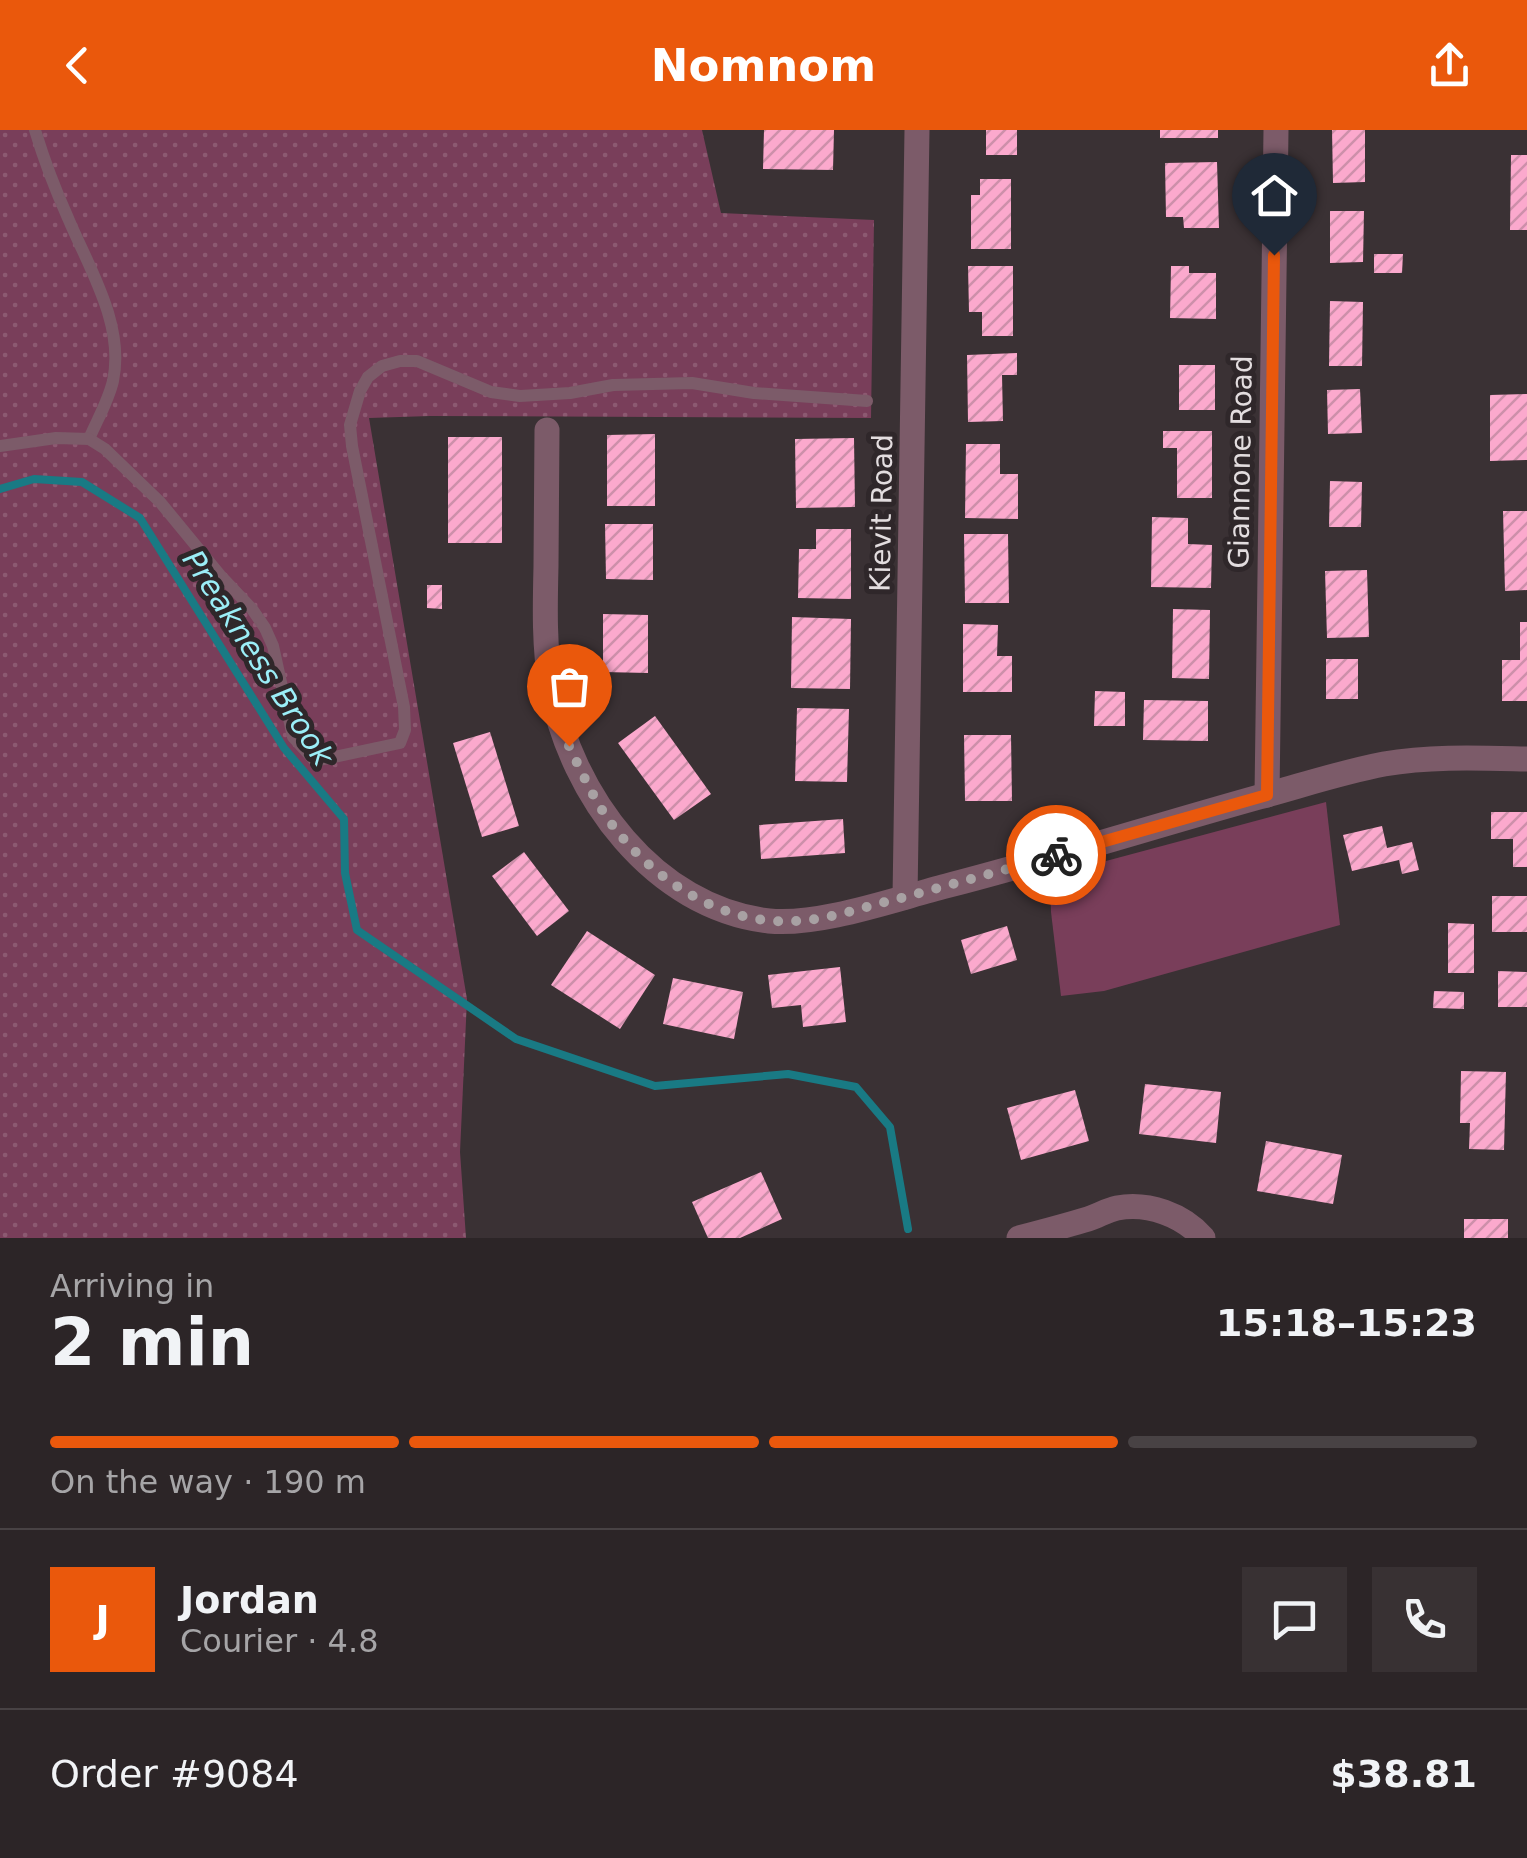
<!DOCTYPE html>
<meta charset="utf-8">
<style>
body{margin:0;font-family:"DejaVu Sans",sans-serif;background:#383133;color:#f1f3f6;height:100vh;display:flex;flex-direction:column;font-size:38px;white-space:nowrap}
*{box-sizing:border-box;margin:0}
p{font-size:32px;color:#a6a5a7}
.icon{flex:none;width:55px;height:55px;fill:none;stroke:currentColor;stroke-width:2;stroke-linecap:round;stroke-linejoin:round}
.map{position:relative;height:1108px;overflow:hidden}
.sheet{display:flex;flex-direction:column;background:#2c2527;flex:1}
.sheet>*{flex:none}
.pin{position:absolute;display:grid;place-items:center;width:85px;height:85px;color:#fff;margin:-102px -42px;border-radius:50% 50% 50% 0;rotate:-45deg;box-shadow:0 0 10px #0007}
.pin .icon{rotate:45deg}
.courier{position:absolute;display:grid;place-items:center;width:100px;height:100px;margin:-50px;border:8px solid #ea580c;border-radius:50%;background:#fff;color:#222;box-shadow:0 2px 12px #0007}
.summary em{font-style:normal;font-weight:700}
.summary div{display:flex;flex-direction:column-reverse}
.summary{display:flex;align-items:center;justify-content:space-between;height:170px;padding:0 50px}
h1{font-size:65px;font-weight:700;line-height:75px}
.bar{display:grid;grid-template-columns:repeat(4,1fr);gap:15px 10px;align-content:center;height:120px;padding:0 50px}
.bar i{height:12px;border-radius:8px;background:#484244}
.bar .current{background:#ea580c}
.bar p{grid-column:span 4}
.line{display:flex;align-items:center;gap:25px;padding:0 50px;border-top:2px solid #484244}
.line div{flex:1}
.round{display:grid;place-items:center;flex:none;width:105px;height:105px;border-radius:0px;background:#383133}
header{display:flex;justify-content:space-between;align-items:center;height:130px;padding:0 50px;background:#ea580c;color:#fff;font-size:45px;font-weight:700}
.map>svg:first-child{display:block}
.grass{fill:url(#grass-dots)}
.park{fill:#793e5a}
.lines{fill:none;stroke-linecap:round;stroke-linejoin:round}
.stream{stroke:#197a84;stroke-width:8}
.building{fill:url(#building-hatch)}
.service{stroke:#7c5b69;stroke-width:12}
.minor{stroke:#7c5b69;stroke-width:25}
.done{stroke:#a8a1a3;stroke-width:10;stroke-dasharray:0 18}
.route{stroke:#ea580c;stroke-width:12}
.labels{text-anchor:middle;stroke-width:10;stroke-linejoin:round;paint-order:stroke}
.street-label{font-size:28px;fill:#e3dddf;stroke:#2f272a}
.water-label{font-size:30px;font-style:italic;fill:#9beef7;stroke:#2f272a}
</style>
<header><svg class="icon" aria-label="back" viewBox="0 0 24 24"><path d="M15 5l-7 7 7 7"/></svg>Nomnom<svg class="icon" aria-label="share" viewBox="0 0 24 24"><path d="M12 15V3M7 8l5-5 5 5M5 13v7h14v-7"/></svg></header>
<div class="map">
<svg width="1527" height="1108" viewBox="0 0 1527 1108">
<defs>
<pattern id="grass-dots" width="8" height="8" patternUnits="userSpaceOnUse" patternTransform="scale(2.5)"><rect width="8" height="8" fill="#793e5a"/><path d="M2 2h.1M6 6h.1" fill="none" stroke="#8c5971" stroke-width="1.8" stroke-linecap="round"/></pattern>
<pattern id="building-hatch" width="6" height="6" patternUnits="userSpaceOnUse" patternTransform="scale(2.5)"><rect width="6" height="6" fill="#fba9cd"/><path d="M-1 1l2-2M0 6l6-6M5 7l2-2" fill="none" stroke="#cd8faa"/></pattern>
</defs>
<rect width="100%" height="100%" fill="#3a3134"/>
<!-- grass -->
<polygon class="grass" points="0,0 702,0 721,83 874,90 871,288 430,286 369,288 467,869 460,1022 466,1108 0,1108"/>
<!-- park -->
<polygon class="park" points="1326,672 1340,795 1104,861 1061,866 1051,782 1050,746"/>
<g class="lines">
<!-- stream -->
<polyline class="stream" points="0,359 34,349 82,352 140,388 284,618 344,689 345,743 357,800 516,909 655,956 788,944 856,957 890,997 908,1099"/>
</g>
<!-- building -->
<g class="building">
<polygon points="764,0 834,0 833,40 763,39"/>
<rect x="986" y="0" width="31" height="25"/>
<rect x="1160" y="0" width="58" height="8"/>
<polygon points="1332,0 1365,0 1365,52 1333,53"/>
<polygon points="1511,25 1527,25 1527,100 1510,100"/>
<polygon points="1217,32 1219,98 1184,98 1183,87 1166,87 1165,33"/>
<polygon points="980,49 1011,49 1011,119 971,119 971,65 980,65"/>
<polygon points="1330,81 1364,81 1363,132 1330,133"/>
<polygon points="1374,124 1403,124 1402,143 1374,143"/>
<polygon points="968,136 1013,136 1013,206 982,206 982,182 969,182"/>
<polygon points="1171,136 1189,136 1189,143 1216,143 1216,189 1170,188"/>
<polygon points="1330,171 1363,172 1362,236 1329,236"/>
<polygon points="1017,223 1017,245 1002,245 1003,291 968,292 967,225"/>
<rect x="1179" y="235" width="36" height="45"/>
<polygon points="1360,259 1362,303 1328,304 1327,260"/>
<polygon points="1527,264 1527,330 1490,331 1490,265"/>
<polygon points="1163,301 1212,301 1212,368 1177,368 1177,318 1163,318"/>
<polygon points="655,304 655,376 607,376 607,305"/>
<rect x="448" y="307" width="54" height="106"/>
<polygon points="854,308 855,377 796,378 795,309"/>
<polygon points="966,314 1000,314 1000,344 1018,344 1018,389 965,388"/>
<polygon points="1330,351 1362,352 1361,397 1329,397"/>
<polygon points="1503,381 1527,381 1527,460 1505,461"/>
<polygon points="1152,387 1188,388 1188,414 1212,415 1211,458 1151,457"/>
<polygon points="605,394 653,394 653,450 606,449"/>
<polygon points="816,399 851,399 851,469 798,468 799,419 816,419"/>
<polygon points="964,404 1008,404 1009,473 965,473"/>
<polygon points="1367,440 1369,507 1327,508 1325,441"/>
<polygon points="427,455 442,455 442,479 427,478"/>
<polygon points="1173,479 1210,480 1209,549 1172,548"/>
<polygon points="603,484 648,485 648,543 603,542"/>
<polygon points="792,487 851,489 850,559 791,558"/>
<polygon points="1520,492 1527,492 1527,571 1502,571 1502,530 1520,530"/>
<polygon points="963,494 998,495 997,526 1012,526 1012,562 963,562"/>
<rect x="1326" y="529" width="32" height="40"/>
<polygon points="1095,561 1125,562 1125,596 1094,596"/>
<polygon points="1144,570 1208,571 1208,611 1143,610"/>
<polygon points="797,578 849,579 847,652 795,651"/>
<polygon points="655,586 711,664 674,690 618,613"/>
<polygon points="490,602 519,696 482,707 453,613"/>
<polygon points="964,605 1011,605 1012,671 965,671"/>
<polygon points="1491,682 1527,682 1527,737 1513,737 1513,709 1491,709"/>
<polygon points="843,689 845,723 761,729 759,695"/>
<polygon points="1382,696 1387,718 1412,712 1419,740 1402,744 1399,730 1352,741 1343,705"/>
<polygon points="524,722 569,781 537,806 492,746"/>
<rect x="1492" y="766" width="35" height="36"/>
<polygon points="1448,793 1474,794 1474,843 1448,843"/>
<polygon points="1007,796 1017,830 971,844 961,810"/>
<polygon points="587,801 655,845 620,899 551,855"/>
<polygon points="840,837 846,892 803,897 801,875 772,878 768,845"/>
<polygon points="1498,841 1527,842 1527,877 1498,877"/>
<polygon points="673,848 743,862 734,909 663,894"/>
<polygon points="1434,861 1464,862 1464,879 1433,878"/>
<polygon points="1461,941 1506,942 1504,1020 1469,1019 1470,993 1460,993"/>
<polygon points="1145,954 1221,962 1216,1013 1139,1004"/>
<polygon points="1075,960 1089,1011 1021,1030 1007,978"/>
<polygon points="1266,1011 1342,1025 1333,1074 1257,1061"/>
<polygon points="761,1042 782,1089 740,1108 708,1108 692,1072"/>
<rect x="1464" y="1089" width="44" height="19"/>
</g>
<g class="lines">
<!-- service -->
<g class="service">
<path d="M 35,0 C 44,30 55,59 68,88 C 89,138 125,195 113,251 C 108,272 97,290 89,309"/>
<polyline points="0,316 56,308 89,309 105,319 160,372 220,445 252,479 265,498 273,516 293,607 315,631 400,613 405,600 404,577 352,316 350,295 360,261 368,247 382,236 400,231 417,231 491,262 520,266 570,263 613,255 692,253 754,263 867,271"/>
</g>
<!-- minor -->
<g class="minor">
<path d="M 547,300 C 547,346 546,391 546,436 C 545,476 544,518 551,557 C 571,665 654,778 769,791 C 820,796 895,769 946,756 C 1051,729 1155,696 1259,667 C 1300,656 1342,642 1384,634 C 1431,626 1479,628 1527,629"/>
<polyline points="1267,665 1276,0"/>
<polyline points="905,767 917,0"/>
<path d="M 1019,1108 C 1042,1102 1065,1096 1088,1089 C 1098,1086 1107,1080 1117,1078 C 1148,1072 1183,1085 1203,1108"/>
</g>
</g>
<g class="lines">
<!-- done -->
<path class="done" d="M 569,616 C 582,643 595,672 613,696 C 656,752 724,796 797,791 C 832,789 867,776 901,768 C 953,754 1005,740 1056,725"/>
<!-- route -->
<polyline class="route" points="1056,725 1267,665 1274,125"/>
</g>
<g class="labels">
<!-- street labels -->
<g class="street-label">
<text transform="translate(1240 332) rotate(-89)" y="10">Giannone Road</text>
<text transform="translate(881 383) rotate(-89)" y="10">Kievit Road</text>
</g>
<!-- water labels -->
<g class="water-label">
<text transform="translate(258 528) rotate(57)" y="10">Preakness Brook</text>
</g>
</g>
</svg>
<div class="pin" style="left:569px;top:616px;background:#ea580c"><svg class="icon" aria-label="bag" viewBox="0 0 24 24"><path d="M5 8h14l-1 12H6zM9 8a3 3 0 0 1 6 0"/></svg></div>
<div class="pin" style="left:1274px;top:125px;background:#1f2937"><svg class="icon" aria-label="home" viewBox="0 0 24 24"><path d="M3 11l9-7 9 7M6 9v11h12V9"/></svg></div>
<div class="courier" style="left:1056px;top:725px"><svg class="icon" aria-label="bike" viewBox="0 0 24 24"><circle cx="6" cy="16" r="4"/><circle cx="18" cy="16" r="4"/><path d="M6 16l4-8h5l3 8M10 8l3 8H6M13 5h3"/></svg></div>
</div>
<section class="sheet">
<div class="summary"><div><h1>2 min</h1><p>Arriving in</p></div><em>15:18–15:23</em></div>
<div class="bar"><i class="current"></i><i class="current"></i><i class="current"></i><i></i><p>On the way · 190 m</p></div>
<div class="line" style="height:180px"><b class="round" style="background:#ea580c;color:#fff">J</b><div><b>Jordan</b><p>Courier · 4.8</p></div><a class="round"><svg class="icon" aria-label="chat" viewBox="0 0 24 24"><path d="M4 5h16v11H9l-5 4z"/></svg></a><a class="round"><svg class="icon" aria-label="phone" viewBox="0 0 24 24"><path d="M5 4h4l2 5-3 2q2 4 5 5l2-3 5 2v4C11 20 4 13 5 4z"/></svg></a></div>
<div class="line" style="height:130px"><div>Order #9084</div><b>$38.81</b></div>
</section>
